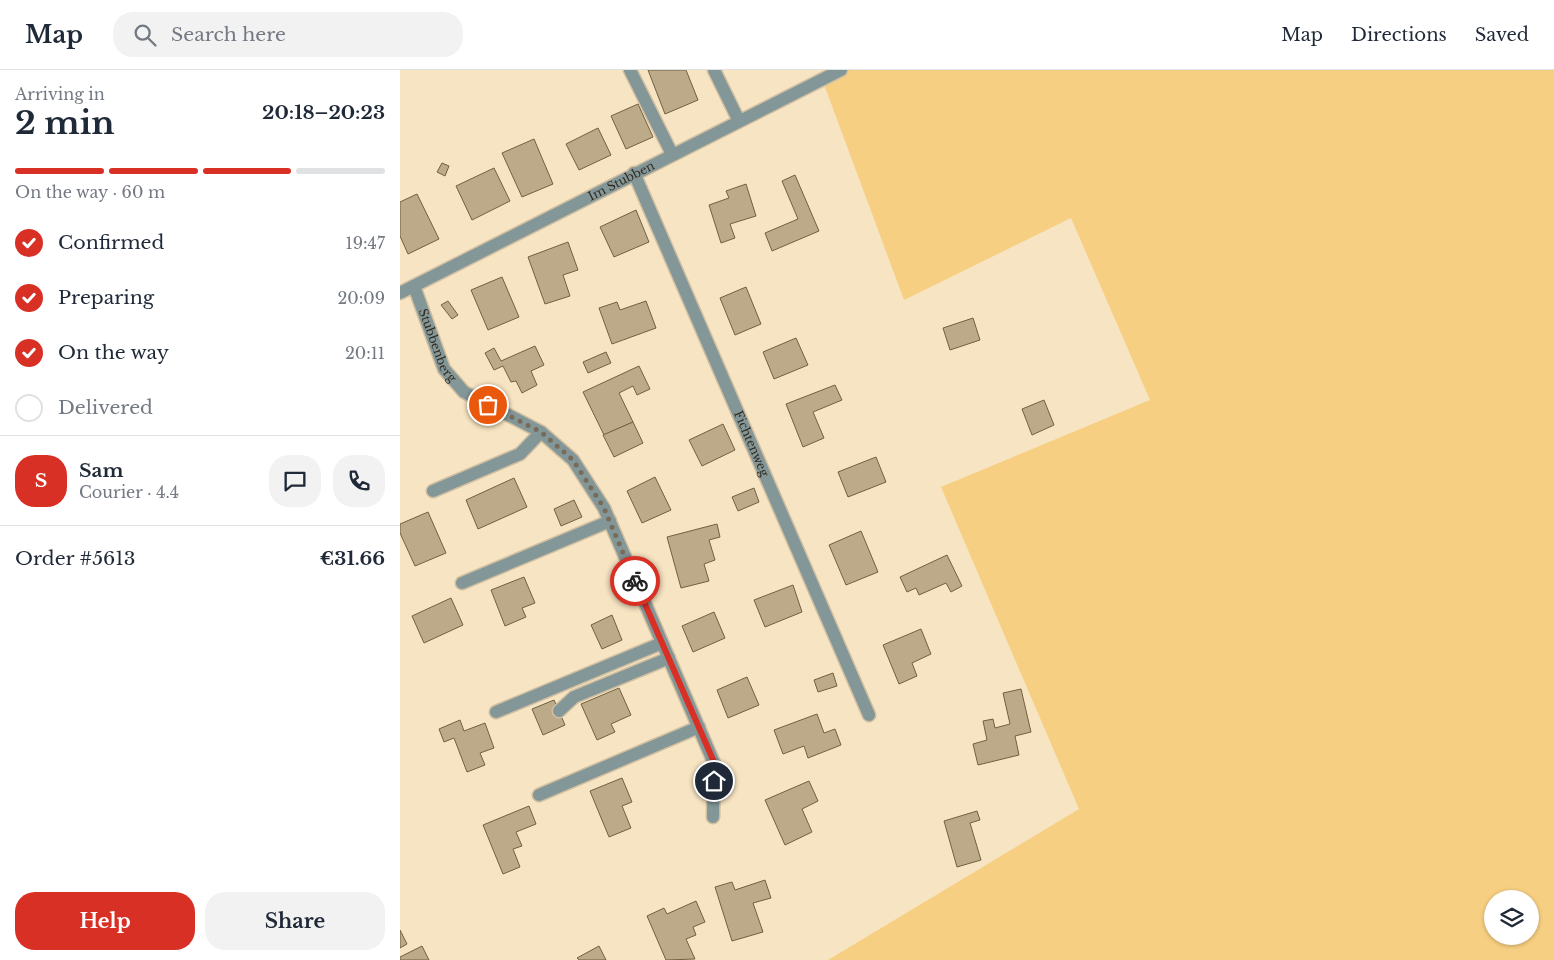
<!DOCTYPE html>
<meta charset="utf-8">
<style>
body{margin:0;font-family:"Libre Baskerville",serif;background:#f2f2f3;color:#1f2937;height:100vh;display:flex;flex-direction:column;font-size:19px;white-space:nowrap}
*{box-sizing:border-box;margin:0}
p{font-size:16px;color:#747a83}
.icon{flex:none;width:28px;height:28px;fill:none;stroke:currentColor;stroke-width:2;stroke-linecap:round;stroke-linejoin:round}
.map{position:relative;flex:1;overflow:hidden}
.side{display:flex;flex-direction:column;background:#fff;width:400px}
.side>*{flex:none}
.fabs{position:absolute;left:1084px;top:820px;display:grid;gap:10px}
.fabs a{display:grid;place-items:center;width:55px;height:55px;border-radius:50%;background:#fff;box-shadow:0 1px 4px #0004;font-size:25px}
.pin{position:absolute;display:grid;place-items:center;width:42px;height:42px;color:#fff;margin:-21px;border:2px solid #fff;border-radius:50%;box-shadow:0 1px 5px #0007}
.courier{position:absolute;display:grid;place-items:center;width:50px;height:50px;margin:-25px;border:4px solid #d93025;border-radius:50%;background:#fff;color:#222;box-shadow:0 1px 6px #0007}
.head em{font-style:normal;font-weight:700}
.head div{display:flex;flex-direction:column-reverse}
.head{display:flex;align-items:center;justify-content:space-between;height:85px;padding:0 15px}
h1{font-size:32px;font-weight:700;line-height:38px}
.bar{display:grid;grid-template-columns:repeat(4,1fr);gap:8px 5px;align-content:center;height:60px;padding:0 15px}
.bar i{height:6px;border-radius:4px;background:#e0e1e3}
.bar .active{background:#d93025}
.bar p{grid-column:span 4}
.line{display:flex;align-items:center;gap:12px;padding:0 15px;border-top:1px solid #e0e1e3}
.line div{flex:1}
.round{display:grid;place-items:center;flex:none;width:52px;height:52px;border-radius:20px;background:#f2f2f3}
ol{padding:0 15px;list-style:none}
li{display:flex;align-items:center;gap:15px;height:55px}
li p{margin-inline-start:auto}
li .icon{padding:5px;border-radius:50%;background:#d93025;color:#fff;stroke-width:4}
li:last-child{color:#747a83}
li i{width:28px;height:28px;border:2px solid #e0e1e3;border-radius:50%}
.primary-button{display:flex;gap:10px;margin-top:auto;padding:10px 15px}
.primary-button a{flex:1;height:58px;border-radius:20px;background:#d93025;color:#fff;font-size:20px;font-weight:700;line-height:58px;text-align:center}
.primary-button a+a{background:#f2f2f3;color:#1f2937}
header{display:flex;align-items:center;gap:30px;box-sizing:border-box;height:70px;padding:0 25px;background:#fff;border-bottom:1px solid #e0e1e3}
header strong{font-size:24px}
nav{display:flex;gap:28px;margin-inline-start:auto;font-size:18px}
.search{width:350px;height:45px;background:#f2f2f3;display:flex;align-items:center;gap:12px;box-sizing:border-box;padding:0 18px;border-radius:20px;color:#747a83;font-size:19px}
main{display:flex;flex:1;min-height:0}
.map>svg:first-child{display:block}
.green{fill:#f7cf82;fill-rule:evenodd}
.building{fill:#bcaa89;stroke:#716142}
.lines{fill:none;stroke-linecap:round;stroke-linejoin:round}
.service-casing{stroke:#d0bfa1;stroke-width:15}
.minor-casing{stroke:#d0bfa1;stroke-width:15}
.service{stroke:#839698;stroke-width:12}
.minor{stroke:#839698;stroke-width:12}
.done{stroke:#786c58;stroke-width:5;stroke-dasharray:0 9}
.route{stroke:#d93025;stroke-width:6}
.labels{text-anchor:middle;stroke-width:4.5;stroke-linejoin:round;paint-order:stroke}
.street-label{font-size:12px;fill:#332c1f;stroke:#fff}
</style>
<header>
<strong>Map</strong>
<div class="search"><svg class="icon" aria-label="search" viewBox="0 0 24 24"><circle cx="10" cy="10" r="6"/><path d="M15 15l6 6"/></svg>Search here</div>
<nav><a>Map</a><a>Directions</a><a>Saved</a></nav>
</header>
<main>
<section class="side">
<div class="head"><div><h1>2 min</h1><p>Arriving in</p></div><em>20:18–20:23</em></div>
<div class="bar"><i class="active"></i><i class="active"></i><i class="active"></i><i></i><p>On the way · 60 m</p></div>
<ol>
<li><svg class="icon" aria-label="check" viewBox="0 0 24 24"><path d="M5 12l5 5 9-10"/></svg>Confirmed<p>19:47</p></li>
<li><svg class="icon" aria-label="check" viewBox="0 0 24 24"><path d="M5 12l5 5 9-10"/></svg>Preparing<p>20:09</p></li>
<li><svg class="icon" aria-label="check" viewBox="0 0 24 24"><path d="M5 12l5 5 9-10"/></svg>On the way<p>20:11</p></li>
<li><i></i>Delivered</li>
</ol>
<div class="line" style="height:90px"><b class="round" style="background:#d93025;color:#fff">S</b><div><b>Sam</b><p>Courier · 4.4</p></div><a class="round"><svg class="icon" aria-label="chat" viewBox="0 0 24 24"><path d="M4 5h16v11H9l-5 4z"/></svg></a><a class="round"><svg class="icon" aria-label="phone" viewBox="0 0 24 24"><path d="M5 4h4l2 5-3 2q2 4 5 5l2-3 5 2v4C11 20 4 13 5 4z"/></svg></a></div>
<div class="line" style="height:65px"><div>Order #5613</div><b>€31.66</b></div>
<div class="primary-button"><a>Help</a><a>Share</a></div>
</section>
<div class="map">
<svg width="1154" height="890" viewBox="0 0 1154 890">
<rect width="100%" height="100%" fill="#f7e4c2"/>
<!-- green -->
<path class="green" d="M 444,0 L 1154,0 L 1154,890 L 428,890 L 679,739 L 541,417 L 750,330 L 671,148 L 504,230 L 422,9 ZM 1092,829 L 1130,829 L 1130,866 L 1092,866 Z"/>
<!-- building -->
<g class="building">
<polygon points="248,0 286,0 298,30 265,44"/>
<polygon points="238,34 253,67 226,79 211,46"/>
<polygon points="198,58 211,85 179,100 166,74"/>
<polygon points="134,69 153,114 122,127 102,83"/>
<polygon points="42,93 49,96 45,106 37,102"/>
<polygon points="94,98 110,131 72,150 56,116"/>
<polygon points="395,105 419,161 372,181 365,163 398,149 382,111"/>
<polygon points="346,114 356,146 330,154 335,168 321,173 309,135 329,128 326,121"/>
<polygon points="17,124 39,169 8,184 0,166 0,132"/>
<polygon points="236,140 249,172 214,187 200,157"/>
<polygon points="168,172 178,200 163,205 170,226 145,234 128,187"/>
<polygon points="102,207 119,247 88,260 71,220"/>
<polygon points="346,217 361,254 335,265 320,228"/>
<polygon points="48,231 58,245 52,249 41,235"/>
<polygon points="246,231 256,258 212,274 199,238 217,232 220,240"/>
<polygon points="573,248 580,270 550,280 543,258"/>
<polygon points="396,268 408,295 374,309 363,282"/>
<polygon points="135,276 144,295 131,301 137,315 122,323 116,311 111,312 103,296 94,300 85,283 94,278 101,291"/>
<polygon points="206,282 211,293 188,303 183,292"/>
<polygon points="239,296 250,319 237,325 233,316 219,323 233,352 204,365 183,322"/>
<polygon points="435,315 442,330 413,342 424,368 403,377 386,334"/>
<polygon points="644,330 654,355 632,365 622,339"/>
<polygon points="233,352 243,373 214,387 203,365"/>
<polygon points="323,354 335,380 302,396 289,370"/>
<polygon points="476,387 486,412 448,427 438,402"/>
<polygon points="255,407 271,440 242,453 227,421"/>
<polygon points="114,408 127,437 78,459 66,430"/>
<polygon points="354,418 359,432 338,441 332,427"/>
<polygon points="174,430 182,447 161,456 154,439"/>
<polygon points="28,442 46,483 15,496 0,463 0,454"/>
<polygon points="317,454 320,467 309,470 315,490 304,494 309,511 281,518 267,467"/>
<polygon points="461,461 478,502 446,515 429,475"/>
<polygon points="547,485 562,516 551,522 546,513 519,525 516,518 507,522 500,507"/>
<polygon points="124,507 135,533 122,538 126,547 105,556 91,520"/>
<polygon points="393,515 402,542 365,557 354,530"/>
<polygon points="51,528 63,555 24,573 12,546"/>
<polygon points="314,542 325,568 293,582 282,556"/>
<polygon points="212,545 222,570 202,579 191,555"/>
<polygon points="521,559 531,584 512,593 517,606 499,614 483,575"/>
<polygon points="433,603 437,616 418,622 414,610"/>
<polygon points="347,607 359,635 328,648 317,620"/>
<polygon points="219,618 231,645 211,654 215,662 197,670 181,634"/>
<polygon points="621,619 631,662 615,666 619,685 578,695 573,674 587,670 583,651 593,649 595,658 610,654 603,623"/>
<polygon points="154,630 165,655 143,665 132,639"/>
<polygon points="417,644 424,663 435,659 441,675 408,688 404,676 383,684 374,660"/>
<polygon points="60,650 64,661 85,653 94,678 80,683 85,695 67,702 54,668 44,672 39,659"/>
<polygon points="222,708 232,732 222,736 231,758 209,767 190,721"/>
<polygon points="409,711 418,731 402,739 412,762 385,775 365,730"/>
<polygon points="129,736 136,754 116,762 122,776 113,779 120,797 103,804 83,755"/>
<polygon points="577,741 580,750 570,753 581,790 557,797 544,751"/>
<polygon points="365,810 371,828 353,833 363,862 332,871 315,817 332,812 335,820"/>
<polygon points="296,831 305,852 293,857 296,865 286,869 295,889 266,890 247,846 264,838 267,844"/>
<polygon points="0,860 7,874 0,878"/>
<polygon points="22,876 29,890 0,890 0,887"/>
<polygon points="199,876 206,890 179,890 177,888"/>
</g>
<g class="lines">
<!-- service casing -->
<g class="service-casing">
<g id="service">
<polyline points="230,0 272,84"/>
<polyline points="314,0 339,51"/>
<polyline points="33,421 120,384 141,362"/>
<polyline points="62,513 210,451"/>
<polyline points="159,641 174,627 269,588"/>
<polyline points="96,642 262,573"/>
<polyline points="139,725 299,657"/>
</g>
</g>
<!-- minor casing -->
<g class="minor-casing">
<g id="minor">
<path id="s1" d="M 234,103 L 469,645"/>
<path id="s2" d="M 14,216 L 44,299 L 64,322 L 141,362 L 173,390 L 204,438 L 314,693 L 313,747"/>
<path id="s3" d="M 0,223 L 441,0"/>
</g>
</g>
<!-- service -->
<use href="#service" class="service"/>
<!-- minor -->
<use href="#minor" class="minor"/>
</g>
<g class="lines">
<!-- done -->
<polyline class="done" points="88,335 141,362 173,390 204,438 235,511"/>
<!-- route -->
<polyline class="route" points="235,511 314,692 314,711"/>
</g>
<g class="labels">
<!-- street labels -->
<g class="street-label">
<text dy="4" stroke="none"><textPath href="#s3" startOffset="248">Im Stubben</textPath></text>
<text dy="4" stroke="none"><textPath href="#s2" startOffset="64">Stubbenberg</textPath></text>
<text dy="4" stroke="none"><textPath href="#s1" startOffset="295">Fichtenweg</textPath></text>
</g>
</g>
</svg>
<div class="fabs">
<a><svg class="icon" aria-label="layers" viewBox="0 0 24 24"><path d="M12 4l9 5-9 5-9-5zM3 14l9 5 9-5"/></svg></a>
</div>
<div class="pin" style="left:88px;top:335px;background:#ea580c"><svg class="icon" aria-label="bag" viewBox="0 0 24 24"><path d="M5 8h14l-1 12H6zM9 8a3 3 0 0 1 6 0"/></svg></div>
<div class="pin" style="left:314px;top:711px;background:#1f2937"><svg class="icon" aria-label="home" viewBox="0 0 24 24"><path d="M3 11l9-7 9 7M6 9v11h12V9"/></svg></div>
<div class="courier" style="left:235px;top:511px"><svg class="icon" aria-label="bike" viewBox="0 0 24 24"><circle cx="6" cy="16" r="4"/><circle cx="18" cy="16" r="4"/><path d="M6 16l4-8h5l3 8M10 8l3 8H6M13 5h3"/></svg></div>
</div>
</main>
